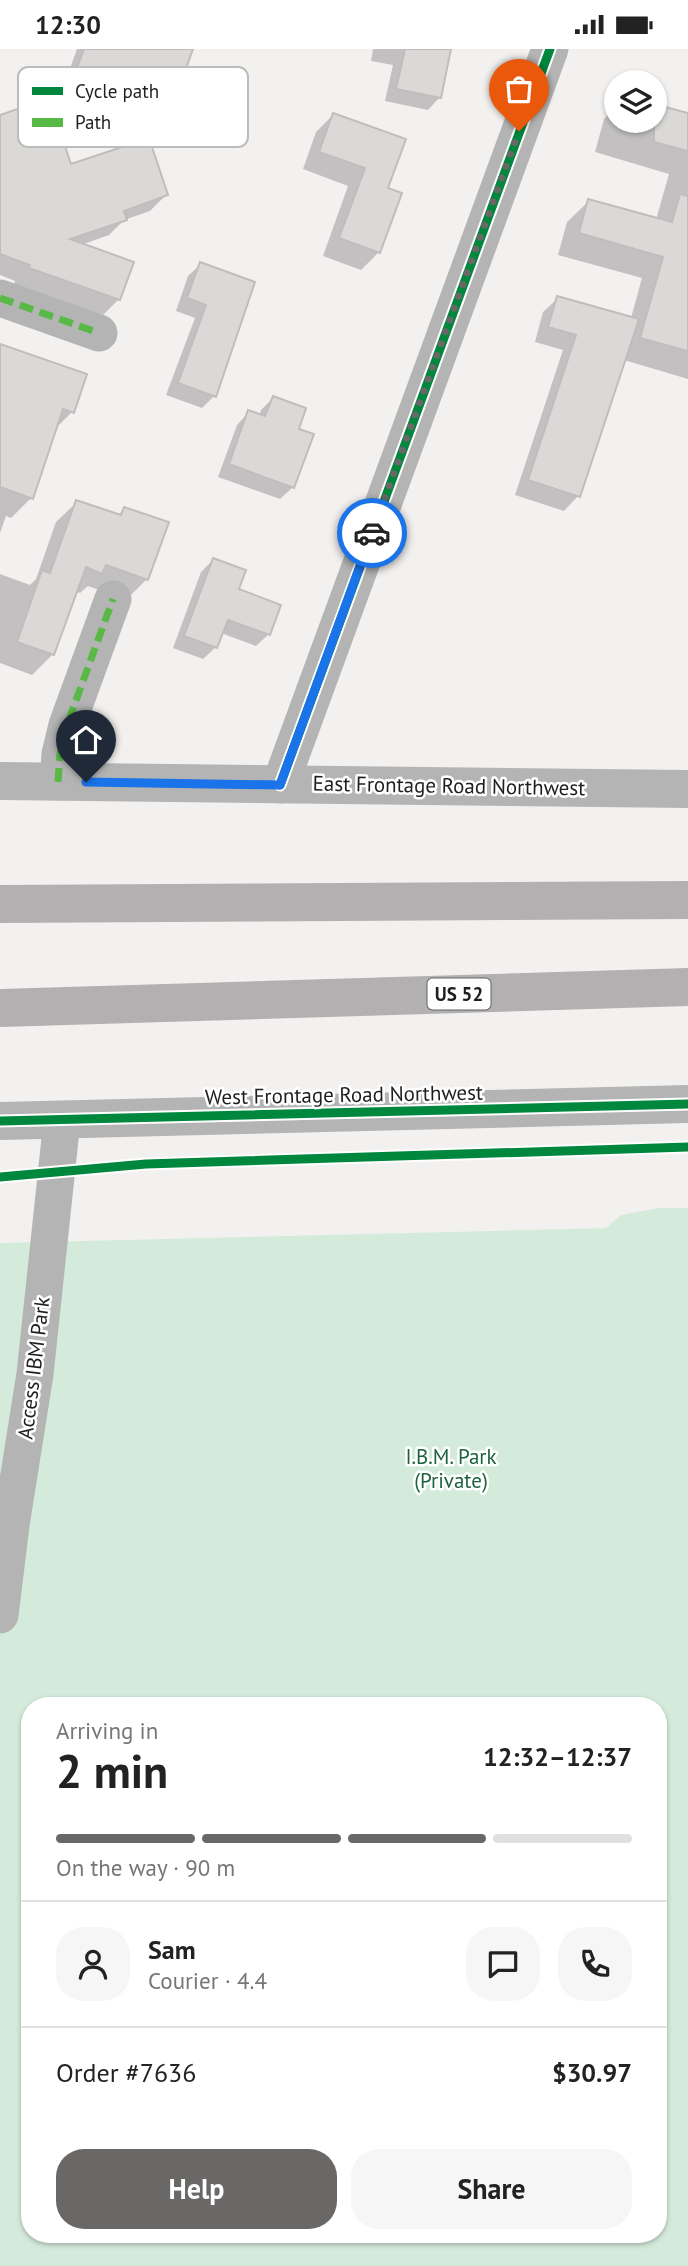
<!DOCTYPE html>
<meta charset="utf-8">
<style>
body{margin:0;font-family:"PT Sans",sans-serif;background:#f6f6f6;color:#222;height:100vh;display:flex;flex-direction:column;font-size:26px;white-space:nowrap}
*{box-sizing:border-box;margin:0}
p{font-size:23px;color:#767676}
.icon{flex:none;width:38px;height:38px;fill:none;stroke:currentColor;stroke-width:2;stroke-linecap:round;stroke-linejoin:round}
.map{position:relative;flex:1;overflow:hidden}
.drawer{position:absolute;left:21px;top:1648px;width:646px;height:546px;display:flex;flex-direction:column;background:#fff;border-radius:28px;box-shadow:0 2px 5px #0004}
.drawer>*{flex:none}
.fabs{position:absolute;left:604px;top:21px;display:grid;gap:14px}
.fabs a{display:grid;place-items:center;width:63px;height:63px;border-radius:50%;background:#fff;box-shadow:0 2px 5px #0004;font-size:35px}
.pin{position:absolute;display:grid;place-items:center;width:60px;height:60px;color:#fff;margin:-72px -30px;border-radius:50% 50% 50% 0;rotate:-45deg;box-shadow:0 0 7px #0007}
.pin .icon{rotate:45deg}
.courier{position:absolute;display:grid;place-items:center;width:70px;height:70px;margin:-35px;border:5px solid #1a73e8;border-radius:50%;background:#fff;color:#222;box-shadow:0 2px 9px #0007}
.summary em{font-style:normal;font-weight:700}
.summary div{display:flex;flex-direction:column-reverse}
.summary{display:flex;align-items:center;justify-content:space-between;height:119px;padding:0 35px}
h1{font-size:46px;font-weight:700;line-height:52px}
.bar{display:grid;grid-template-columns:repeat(4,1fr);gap:10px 7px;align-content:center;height:84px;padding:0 35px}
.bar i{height:9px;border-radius:5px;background:#e0e0e0}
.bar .active{background:#696867}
.bar p{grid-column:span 4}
.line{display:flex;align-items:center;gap:18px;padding:0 35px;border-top:2px solid #e0e0e0}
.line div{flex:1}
.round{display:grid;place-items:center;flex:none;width:74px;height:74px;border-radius:28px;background:#f6f6f6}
.button{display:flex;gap:14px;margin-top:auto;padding:14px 35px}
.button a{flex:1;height:80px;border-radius:28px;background:#696867;color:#fff;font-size:28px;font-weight:700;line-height:80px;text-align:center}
.button a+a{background:#f6f6f6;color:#222}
.status{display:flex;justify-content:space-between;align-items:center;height:49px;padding:0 35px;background:#fff;direction:ltr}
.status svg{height:19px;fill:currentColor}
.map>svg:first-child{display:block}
.green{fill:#d4ebdb;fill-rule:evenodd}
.shadow{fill:#0003}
.building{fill:#dad9d8;stroke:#bfbebd;stroke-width:2}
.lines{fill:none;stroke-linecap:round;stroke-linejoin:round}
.minor{stroke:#b4b4b4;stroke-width:37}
.tertiary{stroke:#b4b4b4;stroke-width:38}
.motorway{stroke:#b2b0b0;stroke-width:38}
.quiet{stroke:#58b947;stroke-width:7;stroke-dasharray:14 7;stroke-linecap:butt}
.cycleway-casing{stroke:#fff;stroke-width:13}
.cycleway{stroke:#00873e;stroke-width:9}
.done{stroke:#696867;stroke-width:7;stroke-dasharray:0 12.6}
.route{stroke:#1a73e8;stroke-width:9}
.labels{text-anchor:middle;stroke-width:5;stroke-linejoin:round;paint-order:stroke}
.shield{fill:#fff;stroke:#626261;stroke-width:2}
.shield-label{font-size:19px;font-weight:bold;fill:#1f1e1d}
.street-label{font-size:21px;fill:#1f1e1d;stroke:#fff}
.park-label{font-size:21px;fill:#1e623f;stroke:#fff}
.key{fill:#fff;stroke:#bcbcbb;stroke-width:2}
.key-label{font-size:19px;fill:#1f1e1d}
</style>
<div class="status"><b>12:30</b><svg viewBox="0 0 49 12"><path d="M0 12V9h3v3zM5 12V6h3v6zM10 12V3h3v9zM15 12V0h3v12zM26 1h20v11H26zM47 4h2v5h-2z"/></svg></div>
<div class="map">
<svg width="688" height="2217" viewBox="0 0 688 2217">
<rect width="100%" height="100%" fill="#f3f1f0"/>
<!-- green -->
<path class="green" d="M 659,1159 L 688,1159 L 688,2217 L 0,2217 L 0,1194 L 606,1179 L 621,1166 ZM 30,1657 L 658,1657 L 658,2186 L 30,2186 Z"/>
<!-- shadow -->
<g class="shadow">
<polygon points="77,0 191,0 173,52 160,64 136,56 140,67 128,79 60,54 63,51 59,50"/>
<polygon points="373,0 449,0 440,48 428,61 385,52 393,16 371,12"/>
<polygon points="616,58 616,72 654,72 688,66 688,330 624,311 578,447 564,462 515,446 563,301 535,293 543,263 558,249 631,269 642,229 558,206 567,173 589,152 656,171 669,125 595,103 604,70"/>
<polygon points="333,66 386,140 379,203 361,221 323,207 348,137 303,120 316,83"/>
<polygon points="0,68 70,117 166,146 150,162 124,171 109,186 81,196 119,250 103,266 14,235 15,232 0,226"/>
<polygon points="201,215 253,234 214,347 202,359 166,346 195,269 176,262 188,227"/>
<polygon points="0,297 72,363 54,381 31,449 11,469 6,467 0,484"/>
<polygon points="273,349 297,381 293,438 280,450 218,428 237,376 249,363 259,367 261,361"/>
<polygon points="77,453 117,467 124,460 147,530 126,551 88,537 80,544 75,542 53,605 32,626 0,614 0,525 30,536 36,530 56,473"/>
<polygon points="213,511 269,585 256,597 221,584 216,598 203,610 173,599 201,523"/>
</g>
<!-- building -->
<g class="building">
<polygon points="84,0 193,0 174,53 132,38 142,67 69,41"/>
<polygon points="405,0 451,0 441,49 396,40"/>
<polygon points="49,49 71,115 149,89 168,146 124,162 127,171 70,190 134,213 120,251 29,219 30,216 0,205 0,66"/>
<polygon points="654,55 688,64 688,102 654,93"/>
<polygon points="333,64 406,90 388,139 402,144 380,204 339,189 365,119 319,103"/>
<polygon points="680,145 688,147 688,302 640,289 663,208 579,184 588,150 672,173"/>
<polygon points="200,213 255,233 216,348 178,334 206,256 187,249"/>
<polygon points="557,247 639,270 580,448 528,431 576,286 548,278"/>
<polygon points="0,295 87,325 74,364 63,360 33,450 0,438"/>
<polygon points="273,347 306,359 299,380 314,385 294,439 229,415 248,361 265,367"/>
<polygon points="76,451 121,466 124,458 169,473 148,531 106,516 102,525 86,518 54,606 17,593 42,521 50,524"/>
<polygon points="213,509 246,521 239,540 281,556 270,586 228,571 217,599 184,587"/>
</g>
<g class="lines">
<!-- minor -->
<g class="minor">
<polyline points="0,249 99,284"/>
<polyline points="58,733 60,705 67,676 113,550"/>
<polyline points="280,736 550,0"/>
<polyline points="0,1566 11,1476 35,1325 62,1071"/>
</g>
<!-- tertiary -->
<g class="tertiary">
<polyline points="0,732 688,740"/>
<polyline points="0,1072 688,1055"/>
</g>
<!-- motorway -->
<g class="motorway">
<polyline points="0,855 688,851"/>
<polyline points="0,959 688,938"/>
</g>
<!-- quiet -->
<g class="quiet">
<polyline points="0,249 99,284"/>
<polyline points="58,733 60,705 67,676 113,550"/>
</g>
<!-- cycleway casing -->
<g class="cycleway-casing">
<g id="cycleway">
<polyline points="280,736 550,0"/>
<polyline points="0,1072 688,1055"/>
<polyline points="0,1128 146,1115 688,1098"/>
</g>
</g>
<!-- cycleway -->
<use href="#cycleway" class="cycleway"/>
</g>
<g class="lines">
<!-- done -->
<polyline class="done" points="372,484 519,82"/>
<!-- route -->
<polyline class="route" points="86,733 280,736 372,484"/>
</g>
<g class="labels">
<!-- shield labels -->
<rect class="shield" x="427.5" y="929.5" width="63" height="31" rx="5"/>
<g class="shield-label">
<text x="459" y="952">US 52</text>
</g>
<!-- street labels -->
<g class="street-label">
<text transform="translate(449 737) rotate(1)" y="7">East Frontage Road Northwest</text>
<text transform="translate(344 1046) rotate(-1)" y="7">West Frontage Road Northwest</text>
<text transform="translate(34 1319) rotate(-83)" y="7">Access IBM Park</text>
</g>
<!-- park labels -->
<g class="park-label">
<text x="451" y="1415">I.B.M. Park<tspan x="451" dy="24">(Private)</tspan></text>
</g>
</g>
<!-- legend -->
<rect x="18" y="18" width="230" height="80" rx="10" class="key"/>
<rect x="32" y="38" width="31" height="8" fill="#00873e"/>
<rect x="32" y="69" width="31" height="9" fill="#58b947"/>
<g class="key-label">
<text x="75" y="49">Cycle path</text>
<text x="75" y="80">Path</text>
</g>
</svg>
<div class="fabs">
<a><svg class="icon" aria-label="layers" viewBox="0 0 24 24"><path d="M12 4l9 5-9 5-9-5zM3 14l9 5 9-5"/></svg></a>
</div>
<div class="pin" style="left:519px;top:82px;background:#ea580c"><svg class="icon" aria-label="bag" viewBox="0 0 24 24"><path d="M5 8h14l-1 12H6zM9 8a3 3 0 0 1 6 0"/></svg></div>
<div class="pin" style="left:86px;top:733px;background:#1f2937"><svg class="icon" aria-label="home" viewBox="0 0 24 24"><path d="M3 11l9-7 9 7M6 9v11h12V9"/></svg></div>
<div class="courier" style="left:372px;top:484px"><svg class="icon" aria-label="car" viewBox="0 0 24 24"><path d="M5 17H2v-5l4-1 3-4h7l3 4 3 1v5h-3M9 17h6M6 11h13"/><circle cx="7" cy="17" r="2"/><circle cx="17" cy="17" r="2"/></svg></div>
<section class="drawer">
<div class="summary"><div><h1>2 min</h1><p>Arriving in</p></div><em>12:32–12:37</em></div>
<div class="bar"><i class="active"></i><i class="active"></i><i class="active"></i><i></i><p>On the way · 90 m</p></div>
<div class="line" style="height:126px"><a class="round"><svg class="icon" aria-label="person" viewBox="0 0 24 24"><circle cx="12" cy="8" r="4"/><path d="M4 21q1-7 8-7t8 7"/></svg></a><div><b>Sam</b><p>Courier · 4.4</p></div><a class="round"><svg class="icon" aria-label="chat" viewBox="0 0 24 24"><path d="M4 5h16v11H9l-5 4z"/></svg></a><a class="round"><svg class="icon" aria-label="phone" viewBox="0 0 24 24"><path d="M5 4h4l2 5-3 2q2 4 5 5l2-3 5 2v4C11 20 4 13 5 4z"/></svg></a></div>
<div class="line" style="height:91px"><div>Order #7636</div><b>$30.97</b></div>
<div class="button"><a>Help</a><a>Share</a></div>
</section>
</div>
